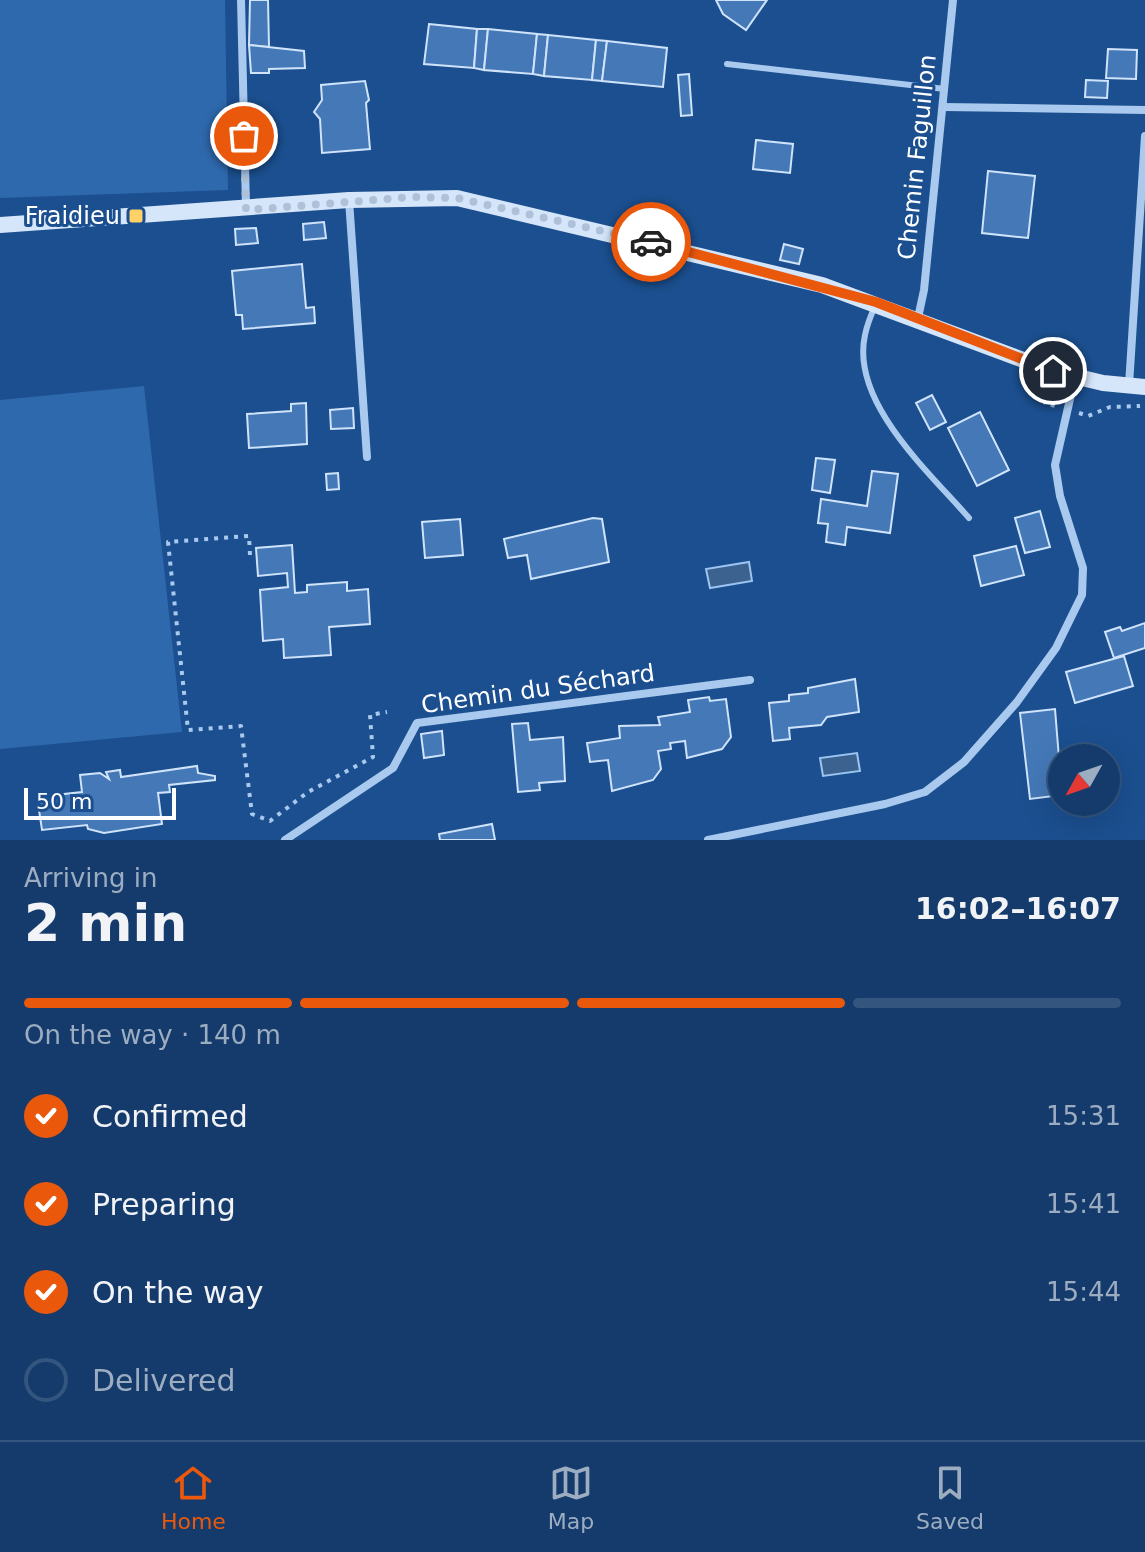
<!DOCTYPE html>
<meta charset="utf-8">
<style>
body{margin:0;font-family:"DejaVu Sans",sans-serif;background:#1d4271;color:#f1f3f6;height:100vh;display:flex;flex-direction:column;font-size:30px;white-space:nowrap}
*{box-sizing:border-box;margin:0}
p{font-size:26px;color:#9dadc1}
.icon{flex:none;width:44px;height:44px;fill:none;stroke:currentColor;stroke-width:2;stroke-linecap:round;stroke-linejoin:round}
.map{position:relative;height:840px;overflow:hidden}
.details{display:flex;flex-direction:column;background:#143b6b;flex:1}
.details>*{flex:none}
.needle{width:52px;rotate:230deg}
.fabs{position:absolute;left:1048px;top:744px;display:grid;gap:16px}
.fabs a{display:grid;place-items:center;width:72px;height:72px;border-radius:50%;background:#143b6b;box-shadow:0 8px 32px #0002,0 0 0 2px #33557e;font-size:40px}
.scale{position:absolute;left:24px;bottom:20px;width:152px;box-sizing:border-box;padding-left:8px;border:4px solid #fff;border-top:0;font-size:22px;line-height:28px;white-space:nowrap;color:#fff;-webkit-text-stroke:6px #1b4f8f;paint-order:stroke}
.pin{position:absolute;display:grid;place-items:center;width:68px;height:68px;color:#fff;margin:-34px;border:4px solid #fff;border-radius:50%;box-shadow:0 2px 8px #0007}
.courier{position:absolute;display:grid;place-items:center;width:80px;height:80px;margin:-40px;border:6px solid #ea580c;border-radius:50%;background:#fff;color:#222;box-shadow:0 2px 10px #0007}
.headline em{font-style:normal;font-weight:700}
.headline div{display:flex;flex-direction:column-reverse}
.headline{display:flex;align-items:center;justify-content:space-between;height:136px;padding:0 24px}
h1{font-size:52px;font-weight:700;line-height:60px}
.bar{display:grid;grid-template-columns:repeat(4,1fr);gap:12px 8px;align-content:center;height:96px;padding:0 24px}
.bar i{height:10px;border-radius:6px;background:#33557e}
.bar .on{background:#ea580c}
.bar p{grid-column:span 4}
ol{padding:0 24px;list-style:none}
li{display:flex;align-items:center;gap:24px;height:88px}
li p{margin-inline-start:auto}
li .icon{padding:8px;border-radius:50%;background:#ea580c;color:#fff;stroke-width:4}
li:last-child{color:#9dadc1}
li i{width:44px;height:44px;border:4px solid #33557e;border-radius:50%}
.tab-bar{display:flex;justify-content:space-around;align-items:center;height:112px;border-top:2px solid #33557e;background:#143b6b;font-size:22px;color:#9dadc1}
.tab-bar a{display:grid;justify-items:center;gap:4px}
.tab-bar .on{color:#ea580c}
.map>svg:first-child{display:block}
.green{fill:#2e69ad}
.water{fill:#3c6290;stroke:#9cc4f0;stroke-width:2}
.building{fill:#4478b7;stroke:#cfe3fa;stroke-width:2}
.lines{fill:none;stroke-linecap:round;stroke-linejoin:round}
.path{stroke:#a9c9ee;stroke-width:4;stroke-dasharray:4 6;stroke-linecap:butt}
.lane{stroke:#a9c9ee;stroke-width:6}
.street{stroke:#a9c9ee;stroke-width:8}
.secondary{stroke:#d6e6fa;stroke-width:16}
.done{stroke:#afc1d8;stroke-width:8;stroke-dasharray:0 14.4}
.route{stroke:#ea580c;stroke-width:10}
.poi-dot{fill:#ffd166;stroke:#1b4f8f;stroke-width:3}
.labels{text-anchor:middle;stroke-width:6;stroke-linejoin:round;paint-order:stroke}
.street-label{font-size:24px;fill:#fff;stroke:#1b4f8f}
.poi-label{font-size:24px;fill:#fff;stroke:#1b4f8f;text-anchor:end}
</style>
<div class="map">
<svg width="1145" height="840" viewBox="0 0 1145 840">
<rect width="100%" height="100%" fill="#1b4f8f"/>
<!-- green -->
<g class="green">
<polygon points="0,0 225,0 228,190 0,198"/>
<polygon points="144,386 182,732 0,749 0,400"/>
</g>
<!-- water -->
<g class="water">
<polygon points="749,562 752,581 710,588 706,569"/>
<polygon points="857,753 860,771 823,776 820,758"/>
</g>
<!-- building -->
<g class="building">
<polygon points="250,0 268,0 269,47 249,45"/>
<polygon points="716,0 767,0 746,30 723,14"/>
<polygon points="429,24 477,29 474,68 424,64"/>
<polygon points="477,29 488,29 484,70 474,68"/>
<polygon points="488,29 537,34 533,74 484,70"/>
<polygon points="537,34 548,35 544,76 533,74"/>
<polygon points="548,35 596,40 592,80 544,76"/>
<polygon points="596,40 607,41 602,81 592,80"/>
<polygon points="607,41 667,48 663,87 602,81"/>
<polygon points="249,45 304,51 305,68 269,69 269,73 251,73"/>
<polygon points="1108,49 1137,50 1136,79 1106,78"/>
<polygon points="689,74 692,115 681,116 678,75"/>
<polygon points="1086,80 1108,81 1107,98 1085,97"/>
<polygon points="365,81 369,100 366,103 370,149 322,153 320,119 314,112 322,100 321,85"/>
<polygon points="756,140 793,144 790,173 753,169"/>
<polygon points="988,171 1035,176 1028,238 982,233"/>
<polygon points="324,222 326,238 304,240 303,224"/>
<polygon points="256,228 258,243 236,245 235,229"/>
<polygon points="784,244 803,249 799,264 780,260"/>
<polygon points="302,264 306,308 314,307 315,323 243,329 242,315 236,315 232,271"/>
<polygon points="932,395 946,422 930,430 916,403"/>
<polygon points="306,403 307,444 249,448 247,414 291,411 291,404"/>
<polygon points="353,408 354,428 331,429 330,410"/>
<polygon points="980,412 1009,470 977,486 948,428"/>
<polygon points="816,458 835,460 830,493 812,490"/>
<polygon points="872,471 898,474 890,533 847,527 845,545 826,542 828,524 818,523 821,499 867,506"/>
<polygon points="338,473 339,489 327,490 326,474"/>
<polygon points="1040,511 1050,547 1025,553 1015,518"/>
<polygon points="593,518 602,519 609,562 531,579 527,555 508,558 504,539"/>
<polygon points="460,519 463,555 425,558 422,522"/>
<polygon points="292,545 295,593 307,592 307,585 347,582 347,591 368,589 370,624 329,627 331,655 284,658 283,639 263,641 260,590 288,587 287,573 258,576 256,548"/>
<polygon points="1016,546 1024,575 981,586 974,556"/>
<polygon points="1145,623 1145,648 1114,658 1105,632 1120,627 1122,631"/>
<polygon points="1124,656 1133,686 1075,703 1066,672"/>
<polygon points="855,679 859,712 827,717 821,725 789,728 790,739 773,741 769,703 789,701 789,695 808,693 808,688"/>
<polygon points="709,697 710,701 726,699 731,737 722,749 687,758 685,741 670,743 671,749 658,751 661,769 653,780 612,791 608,760 590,762 587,743 620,738 619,726 660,725 658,717 690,712 688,700"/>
<polygon points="1055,709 1062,795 1030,799 1020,713"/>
<polygon points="528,723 530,740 563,737 565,781 539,783 540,790 518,792 512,724"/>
<polygon points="442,731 444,755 424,758 421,734"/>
<polygon points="197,766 198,773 215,776 215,780 169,785 170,792 158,793 162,824 104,833 88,829 87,825 42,830 37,797 82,792 80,775 100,773 109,779 106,772 120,770 121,777"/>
<polygon points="492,824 495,840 440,840 439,834"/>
</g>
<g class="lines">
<!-- path -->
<g class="path">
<polyline points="1032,383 1045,403 1055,406"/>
<polyline points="1079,413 1088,416 1110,407 1140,406"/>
<polyline points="250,555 249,536 168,542 188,730 241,726 252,814 270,821 308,792 373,757 370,715 387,712"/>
</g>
<!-- lane -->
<g class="lane">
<polyline points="727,64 945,89"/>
<path d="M 875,306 C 871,315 867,325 865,335 C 850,402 930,473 969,518"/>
</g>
<!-- street -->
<g class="street">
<polyline points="241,0 246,207"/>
<polyline points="943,107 1145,110"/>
<polyline points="349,200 367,457"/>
<polyline points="918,318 924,290 953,0"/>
<polyline points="1129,385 1145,136"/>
<polyline points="285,840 393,768 417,723 750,680"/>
<polyline points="708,840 885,804 925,792 964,762 1017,702 1056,648 1082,595 1083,568 1060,496 1055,465 1075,377"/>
</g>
<!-- secondary -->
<polyline class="secondary" points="0,225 349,200 457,198 822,285 1053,371 1103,383 1145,387"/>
</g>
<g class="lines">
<!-- done -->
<polyline class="done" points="244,136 246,210 413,197 457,198 651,242"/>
<!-- route -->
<polyline class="route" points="651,242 876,302 1053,371"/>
</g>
<!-- markers -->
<rect class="poi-dot" x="128" y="208" width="16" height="16" rx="4"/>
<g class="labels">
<!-- street labels -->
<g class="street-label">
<text transform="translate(917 157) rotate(-84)" y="8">Chemin Faguillon</text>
<text transform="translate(538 689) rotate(-8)" y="8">Chemin du Séchard</text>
</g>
<!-- poi labels -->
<g class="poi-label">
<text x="120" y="224">Fraidieu</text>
</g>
</g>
</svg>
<div class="fabs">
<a><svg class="needle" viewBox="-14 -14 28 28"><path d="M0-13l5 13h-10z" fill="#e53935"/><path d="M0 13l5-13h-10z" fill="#9dadc1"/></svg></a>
</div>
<div class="scale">50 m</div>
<div class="pin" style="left:244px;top:136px;background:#ea580c"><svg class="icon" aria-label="bag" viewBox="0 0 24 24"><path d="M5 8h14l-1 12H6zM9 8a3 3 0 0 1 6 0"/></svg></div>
<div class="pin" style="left:1053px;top:371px;background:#1f2937"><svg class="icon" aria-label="home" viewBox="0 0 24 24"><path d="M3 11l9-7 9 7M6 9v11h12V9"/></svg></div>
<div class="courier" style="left:651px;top:242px"><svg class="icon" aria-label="car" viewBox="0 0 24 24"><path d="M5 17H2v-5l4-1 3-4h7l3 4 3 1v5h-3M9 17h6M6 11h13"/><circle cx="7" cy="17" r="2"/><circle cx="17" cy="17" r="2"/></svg></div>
</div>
<section class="details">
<div class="headline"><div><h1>2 min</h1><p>Arriving in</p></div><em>16:02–16:07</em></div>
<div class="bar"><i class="on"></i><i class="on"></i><i class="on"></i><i></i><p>On the way · 140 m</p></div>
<ol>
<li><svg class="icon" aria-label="check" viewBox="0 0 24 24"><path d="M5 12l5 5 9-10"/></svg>Confirmed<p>15:31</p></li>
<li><svg class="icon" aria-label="check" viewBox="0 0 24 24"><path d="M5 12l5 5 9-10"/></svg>Preparing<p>15:41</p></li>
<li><svg class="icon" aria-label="check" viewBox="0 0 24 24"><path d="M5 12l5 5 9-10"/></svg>On the way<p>15:44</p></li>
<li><i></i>Delivered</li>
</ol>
</section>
<nav class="tab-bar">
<a class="on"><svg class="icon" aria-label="home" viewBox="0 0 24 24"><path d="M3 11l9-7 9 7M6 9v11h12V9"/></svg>Home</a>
<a><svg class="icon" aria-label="map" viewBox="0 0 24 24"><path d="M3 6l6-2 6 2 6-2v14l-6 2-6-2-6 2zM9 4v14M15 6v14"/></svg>Map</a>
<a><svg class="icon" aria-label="saved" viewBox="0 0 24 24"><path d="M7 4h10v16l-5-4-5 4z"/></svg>Saved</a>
</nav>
